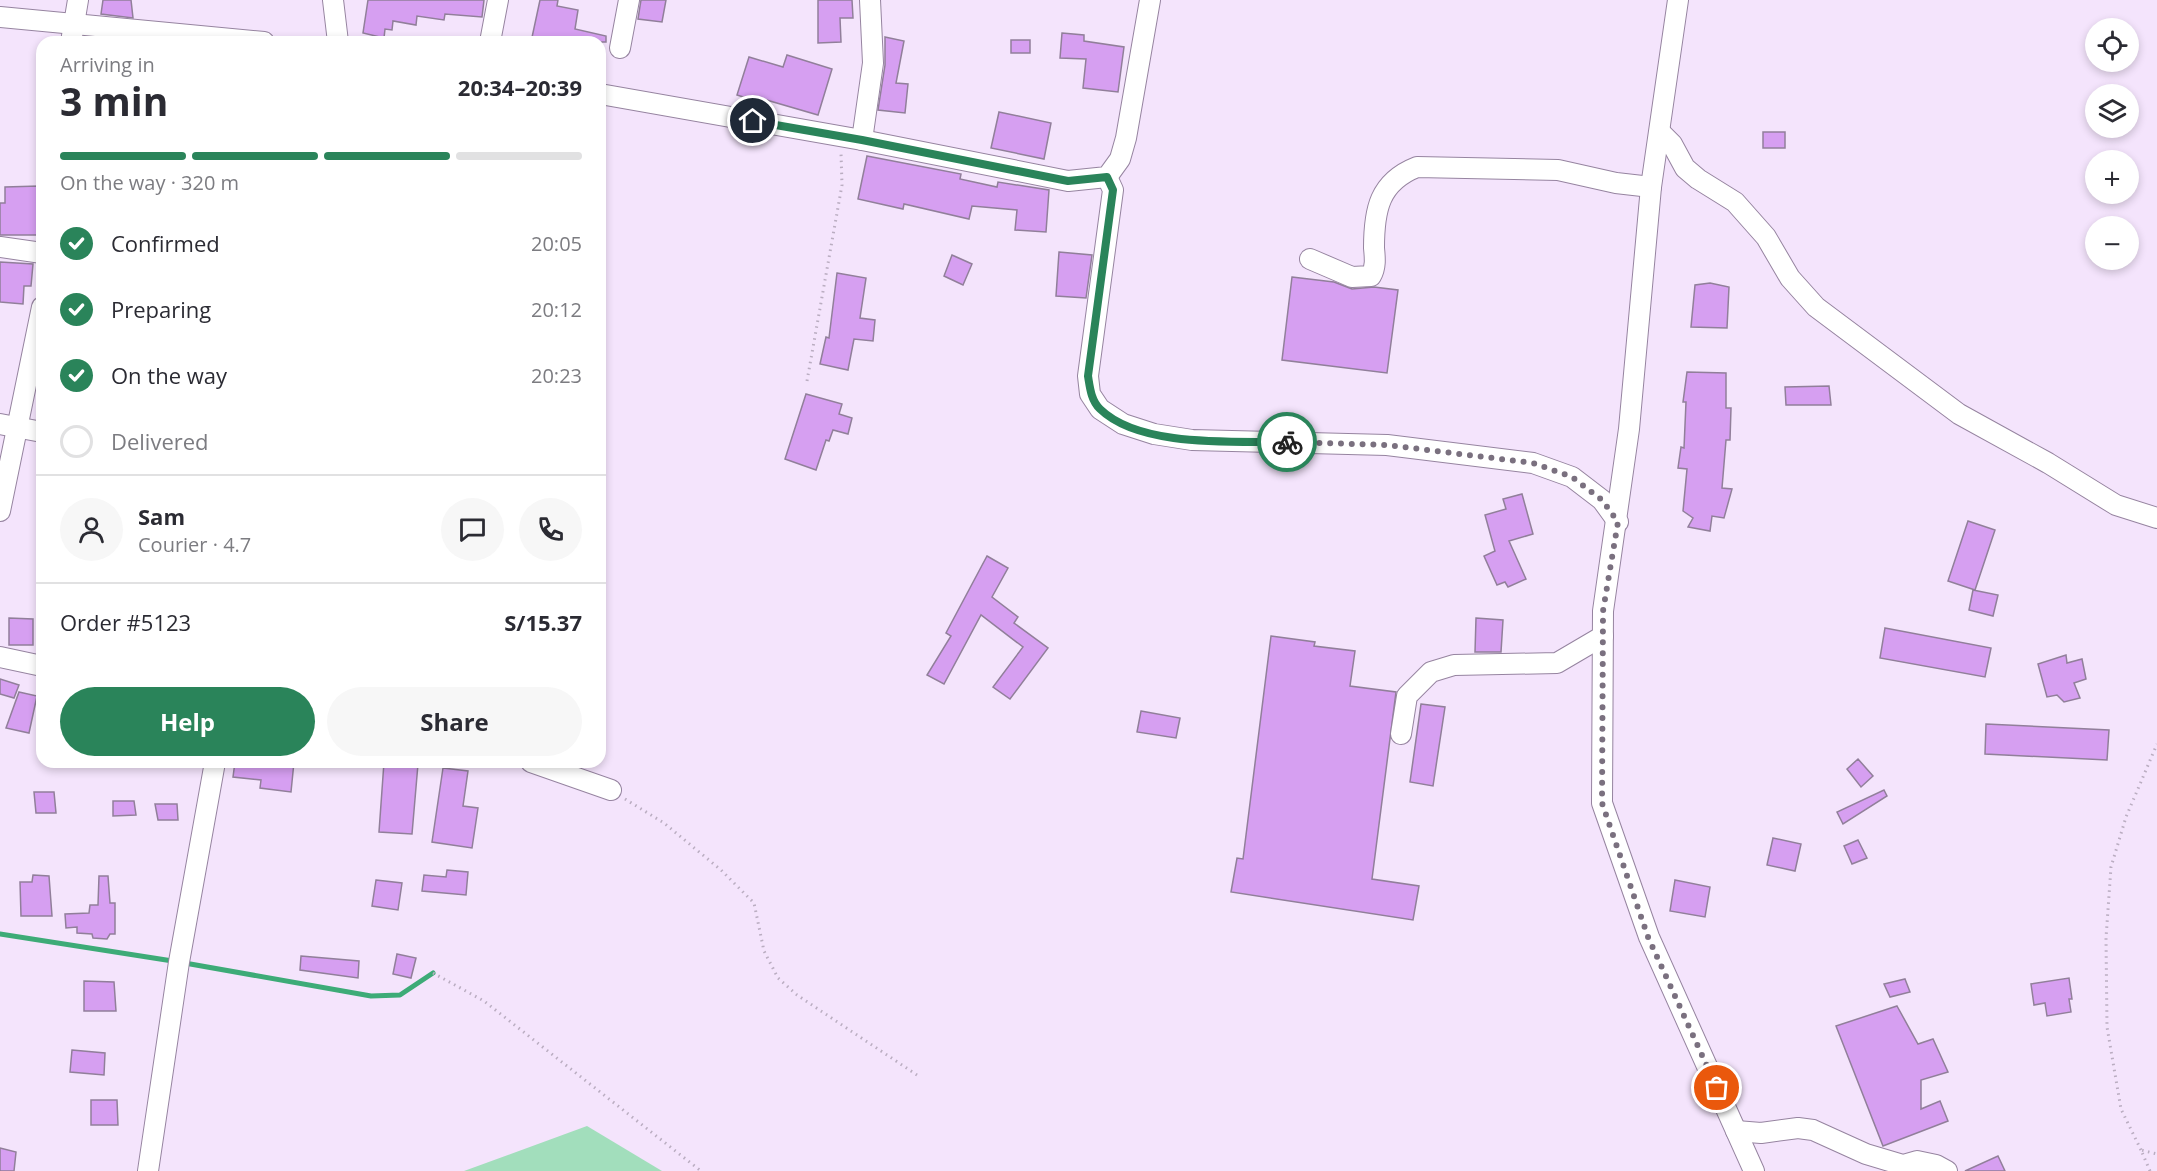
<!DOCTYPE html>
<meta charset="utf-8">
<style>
body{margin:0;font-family:"Open Sans",sans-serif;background:#f7f7f7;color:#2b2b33;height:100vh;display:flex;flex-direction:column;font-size:22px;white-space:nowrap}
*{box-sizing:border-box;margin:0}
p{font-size:20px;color:#7c7c81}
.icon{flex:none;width:33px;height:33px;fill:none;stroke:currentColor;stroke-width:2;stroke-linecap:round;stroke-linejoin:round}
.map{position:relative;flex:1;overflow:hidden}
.panel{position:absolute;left:36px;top:36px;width:570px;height:732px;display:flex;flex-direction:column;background:#fff;border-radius:18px;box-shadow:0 3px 9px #0003}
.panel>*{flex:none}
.controls{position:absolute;left:2085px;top:18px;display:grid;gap:12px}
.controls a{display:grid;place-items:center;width:54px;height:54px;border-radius:50%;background:#fff;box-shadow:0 3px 9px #0003;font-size:30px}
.pin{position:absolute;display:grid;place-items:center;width:51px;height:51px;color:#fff;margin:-26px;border:3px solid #fff;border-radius:50%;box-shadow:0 2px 6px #0007}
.courier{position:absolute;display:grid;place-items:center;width:60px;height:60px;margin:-30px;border:4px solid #2a845a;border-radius:50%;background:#fff;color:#222;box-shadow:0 2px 8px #0007}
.headline em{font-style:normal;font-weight:700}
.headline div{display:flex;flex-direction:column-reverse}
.headline{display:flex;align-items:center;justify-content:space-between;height:102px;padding:0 24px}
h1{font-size:39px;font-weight:700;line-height:45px}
.bar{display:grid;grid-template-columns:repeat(4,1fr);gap:9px 6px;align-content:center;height:72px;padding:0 24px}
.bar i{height:8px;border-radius:4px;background:#e1e1e2}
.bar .active{background:#2a845a}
.bar p{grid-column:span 4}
.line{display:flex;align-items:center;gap:15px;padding:0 24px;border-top:2px solid #e1e1e2}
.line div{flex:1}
.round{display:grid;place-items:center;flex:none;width:63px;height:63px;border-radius:32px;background:#f7f7f7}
ol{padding:0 24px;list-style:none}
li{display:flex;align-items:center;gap:18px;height:66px}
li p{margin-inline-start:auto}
li .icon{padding:6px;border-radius:50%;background:#2a845a;color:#fff;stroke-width:4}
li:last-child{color:#7c7c81}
li i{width:33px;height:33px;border:3px solid #e1e1e2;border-radius:50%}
.primary-button{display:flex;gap:12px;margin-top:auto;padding:12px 24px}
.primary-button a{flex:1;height:69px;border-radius:36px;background:#2a845a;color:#fff;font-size:24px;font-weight:700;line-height:69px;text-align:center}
.primary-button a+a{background:#f7f7f7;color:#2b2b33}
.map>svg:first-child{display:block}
.green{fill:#a2debc}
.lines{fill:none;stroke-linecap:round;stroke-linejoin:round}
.stream{stroke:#3dab77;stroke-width:5}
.building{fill:#d69ff1;stroke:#917f9a;stroke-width:1.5}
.minor-casing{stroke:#9684a0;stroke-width:22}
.path{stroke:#baadc1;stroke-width:3;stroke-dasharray:1.5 4.5;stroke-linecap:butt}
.minor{stroke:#fff;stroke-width:20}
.done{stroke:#7a707f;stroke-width:6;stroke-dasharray:0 10.8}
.route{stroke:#2a845a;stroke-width:8}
</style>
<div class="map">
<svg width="2157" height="1171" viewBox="0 0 2157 1171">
<rect width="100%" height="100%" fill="#f4e4fc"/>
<!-- green -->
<polygon class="green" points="587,1126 662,1171 464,1171"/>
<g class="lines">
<!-- stream -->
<polyline class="stream" points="0,934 179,962 371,996 400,995 433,973"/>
</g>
<!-- building -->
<g class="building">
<polygon points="103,0 131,0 133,18 101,14"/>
<polygon points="368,0 484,0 482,17 445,14 444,20 417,16 416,25 393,21 392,30 385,29 384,38 363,33"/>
<polygon points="540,0 558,0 557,6 578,10 575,29 606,36 606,42 531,42"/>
<polygon points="641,0 666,0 662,22 638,19"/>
<polygon points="818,0 852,0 853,18 840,18 841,42 818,43"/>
<polygon points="1062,33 1084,35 1084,41 1124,47 1118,92 1083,88 1086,59 1060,58"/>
<polygon points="885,37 904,41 896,83 908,84 905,113 878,110 885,65"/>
<rect x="1011" y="40" width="19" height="13"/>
<polygon points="787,55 832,69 818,115 763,99 762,103 737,95 749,57 783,67"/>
<polygon points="999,112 1051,123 1044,159 991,148"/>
<rect x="1763" y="132" width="22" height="16"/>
<polygon points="867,156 961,174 960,179 997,187 998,182 1049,190 1046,232 1015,230 1017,210 972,206 969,219 904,204 903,209 858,199"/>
<polygon points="39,186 41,235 0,235 0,203 5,203 5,187"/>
<polygon points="1059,252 1092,255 1086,298 1056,296"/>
<polygon points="952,255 972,264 963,285 944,276"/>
<polygon points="0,262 33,264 31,286 24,286 23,304 0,302"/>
<polygon points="837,273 866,278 860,318 875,320 873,341 854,339 848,370 820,364 826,337 829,338"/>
<polygon points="1292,277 1334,282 1352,289 1374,287 1398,290 1387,373 1282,360"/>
<polygon points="1710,283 1729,287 1727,328 1691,327 1695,285"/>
<polygon points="1687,372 1726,373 1726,408 1731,408 1730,440 1726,440 1722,488 1732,489 1724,518 1712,516 1710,531 1688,527 1693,518 1683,511 1687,469 1678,468 1681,447 1684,448 1686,402 1683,402"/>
<polygon points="1829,386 1831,405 1786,405 1785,387"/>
<polygon points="806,394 842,404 839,414 852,418 848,434 833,430 829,441 826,440 816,470 785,459"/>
<polygon points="1522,494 1533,534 1509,541 1526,579 1508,587 1505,582 1497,585 1484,556 1495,551 1485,515 1506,509 1503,499"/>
<polygon points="1968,521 1995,530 1975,590 1948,581"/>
<polygon points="987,556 1008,568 992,597 1018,617 1014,623 1048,648 1010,699 993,687 1023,647 981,615 944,684 927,675 951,636 946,633"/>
<polygon points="1973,590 1998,595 1993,616 1969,610"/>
<polygon points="9,618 33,619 33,645 9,645"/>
<polygon points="1476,618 1503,620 1501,652 1475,652"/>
<polygon points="1885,628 1991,648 1985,677 1880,658"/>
<polygon points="1271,636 1315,642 1314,646 1355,651 1350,686 1396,692 1372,879 1419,886 1413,920 1231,892 1237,858 1243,859"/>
<polygon points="2066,655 2067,663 2082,659 2086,679 2074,683 2080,698 2064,702 2057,695 2047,697 2038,664"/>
<polygon points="0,679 19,685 14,698 0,694"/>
<polygon points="19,692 37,696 29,733 6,728"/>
<polygon points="1421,704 1445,707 1433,786 1410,782"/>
<polygon points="1141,711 1180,718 1176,738 1137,732"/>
<polygon points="1986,724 2109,730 2107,760 1985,754"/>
<polygon points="1858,759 1873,776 1861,787 1847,769"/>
<polygon points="235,762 294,762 291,792 260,788 261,780 233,777"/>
<polygon points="384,762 418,764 412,834 379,832"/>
<polygon points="443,768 468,771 463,806 478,808 472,848 432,842"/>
<polygon points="1884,790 1887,796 1843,824 1837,812"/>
<polygon points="34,792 54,792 56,813 36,813"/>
<polygon points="113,801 134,801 136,815 113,816"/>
<polygon points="155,804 177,804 178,820 158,820"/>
<polygon points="1773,838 1801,844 1795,871 1767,865"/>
<polygon points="1858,840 1867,858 1852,864 1844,846"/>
<polygon points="447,870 468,872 466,895 422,891 424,875 446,877"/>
<polygon points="33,875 49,876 52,916 21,916 20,882 32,882"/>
<polygon points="99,876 108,876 110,903 115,903 115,934 110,934 107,939 93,938 92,934 77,933 77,927 66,928 65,914 89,913 90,905 98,905"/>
<polygon points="376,880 402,883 398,910 372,906"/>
<polygon points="1675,880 1710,887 1705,917 1670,911"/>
<polygon points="397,954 416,958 411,978 393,974"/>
<polygon points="301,956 359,961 358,978 300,970"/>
<polygon points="2069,978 2072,999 2069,999 2071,1012 2047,1016 2045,1003 2034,1005 2031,984"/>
<polygon points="1905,979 1910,992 1890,997 1884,984"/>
<polygon points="84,981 114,982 116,1011 84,1011"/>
<polygon points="1897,1006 1918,1044 1933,1039 1948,1072 1921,1080 1921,1109 1940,1101 1948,1121 1883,1146 1836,1026"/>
<polygon points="72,1050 105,1053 104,1075 70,1072"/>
<polygon points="91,1100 117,1100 118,1125 91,1125"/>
<polygon points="0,1148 16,1152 14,1171 0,1171"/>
<polygon points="1998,1156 2005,1171 1965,1171"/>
</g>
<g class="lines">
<!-- minor casing -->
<g class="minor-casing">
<g id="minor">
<polyline points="333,0 338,42"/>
<polyline points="1678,0 1651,187 1629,429 1603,611 1602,803 1649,937 1754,1171"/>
<polyline points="0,17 264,42"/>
<polyline points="71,42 78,0"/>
<polyline points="490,42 498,0"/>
<polyline points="620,48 629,0"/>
<polyline points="600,94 862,140 1068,181 1107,177 1120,159 1126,138 1150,0"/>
<polyline points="1660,132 1672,144 1685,168 1698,179 1735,202 1766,237 1790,278 1816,307 1959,414 2048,463 2116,505 2157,518"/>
<polyline points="862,140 873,63 870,0"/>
<polyline points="1107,177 1113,190 1088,376 1090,394 1100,409 1123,424 1154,434 1192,440 1387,445 1533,463 1572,477 1602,500 1618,522"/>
<polyline points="0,247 42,253"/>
<path d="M 1310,259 L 1352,277 L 1371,276 C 1376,267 1375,258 1374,248 C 1374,210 1379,182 1417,167 L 1558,170 L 1616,183 L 1651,187"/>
<polyline points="0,424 42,432"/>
<polyline points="0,511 42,307"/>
<polyline points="0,657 42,666"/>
<polyline points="1401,734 1407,696 1431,672 1454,665 1557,663 1603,636"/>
<polyline points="531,762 611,790"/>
<polyline points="1736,1131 1761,1133 1798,1128 1813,1130 1866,1154 1903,1165 1917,1161 1936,1165 1947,1171"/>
<polyline points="148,1171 179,962 215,762"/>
</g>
</g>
<!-- path -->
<g class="path">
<polyline points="807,381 842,185 841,153"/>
<polyline points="625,799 664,823 721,870 754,903 764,951 778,978 797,995 917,1075"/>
<polyline points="433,973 484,1001 701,1171"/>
<polyline points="2141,1150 2121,1109 2107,1027 2106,938 2111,867 2126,817 2157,744"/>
<polyline points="2150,1171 2141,1150 2157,1154"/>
</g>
<!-- minor -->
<use href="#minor" class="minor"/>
</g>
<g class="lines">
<!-- done -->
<polyline class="done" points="1287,442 1387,445 1533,463 1572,477 1602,500 1618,522 1603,611 1602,803 1648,937 1717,1088"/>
<!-- route -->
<path class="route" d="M 753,121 L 862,140 L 1068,181 L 1107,177 L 1113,190 L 1088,376 C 1090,388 1091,400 1100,409 C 1140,448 1235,441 1287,442"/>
</g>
</svg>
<div class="controls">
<a><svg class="icon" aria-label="locate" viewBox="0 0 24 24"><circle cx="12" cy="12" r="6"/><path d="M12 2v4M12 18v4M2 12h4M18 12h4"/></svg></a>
<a><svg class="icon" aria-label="layers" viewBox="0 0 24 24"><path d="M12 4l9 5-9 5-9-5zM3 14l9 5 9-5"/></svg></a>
<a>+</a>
<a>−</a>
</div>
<div class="pin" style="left:1717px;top:1088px;background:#ea580c"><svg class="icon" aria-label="bag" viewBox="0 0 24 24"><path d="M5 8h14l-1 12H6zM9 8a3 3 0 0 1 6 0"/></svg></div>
<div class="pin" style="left:753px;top:121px;background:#1f2937"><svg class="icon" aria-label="home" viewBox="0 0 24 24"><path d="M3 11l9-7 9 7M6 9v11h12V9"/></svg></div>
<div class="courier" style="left:1287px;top:442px"><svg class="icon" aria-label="bike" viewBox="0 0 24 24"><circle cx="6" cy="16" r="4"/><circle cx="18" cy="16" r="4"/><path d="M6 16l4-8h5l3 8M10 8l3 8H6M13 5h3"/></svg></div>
<section class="panel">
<div class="headline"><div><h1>3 min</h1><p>Arriving in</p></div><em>20:34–20:39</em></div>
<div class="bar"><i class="active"></i><i class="active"></i><i class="active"></i><i></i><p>On the way · 320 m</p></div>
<ol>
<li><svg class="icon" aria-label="check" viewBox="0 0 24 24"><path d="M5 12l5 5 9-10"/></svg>Confirmed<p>20:05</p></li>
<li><svg class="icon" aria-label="check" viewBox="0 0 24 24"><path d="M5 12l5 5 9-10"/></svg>Preparing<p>20:12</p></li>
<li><svg class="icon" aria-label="check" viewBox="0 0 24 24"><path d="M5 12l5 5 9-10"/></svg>On the way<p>20:23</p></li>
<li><i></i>Delivered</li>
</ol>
<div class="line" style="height:108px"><a class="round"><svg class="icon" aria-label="person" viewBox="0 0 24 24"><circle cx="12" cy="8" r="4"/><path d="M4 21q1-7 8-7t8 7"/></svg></a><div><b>Sam</b><p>Courier · 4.7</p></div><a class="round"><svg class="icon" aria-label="chat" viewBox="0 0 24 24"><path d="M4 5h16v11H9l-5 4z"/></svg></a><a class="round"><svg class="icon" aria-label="phone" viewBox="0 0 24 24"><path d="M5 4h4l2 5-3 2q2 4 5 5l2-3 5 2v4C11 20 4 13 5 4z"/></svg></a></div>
<div class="line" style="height:78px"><div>Order #5123</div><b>S/15.37</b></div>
<div class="primary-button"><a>Help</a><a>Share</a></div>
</section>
</div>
